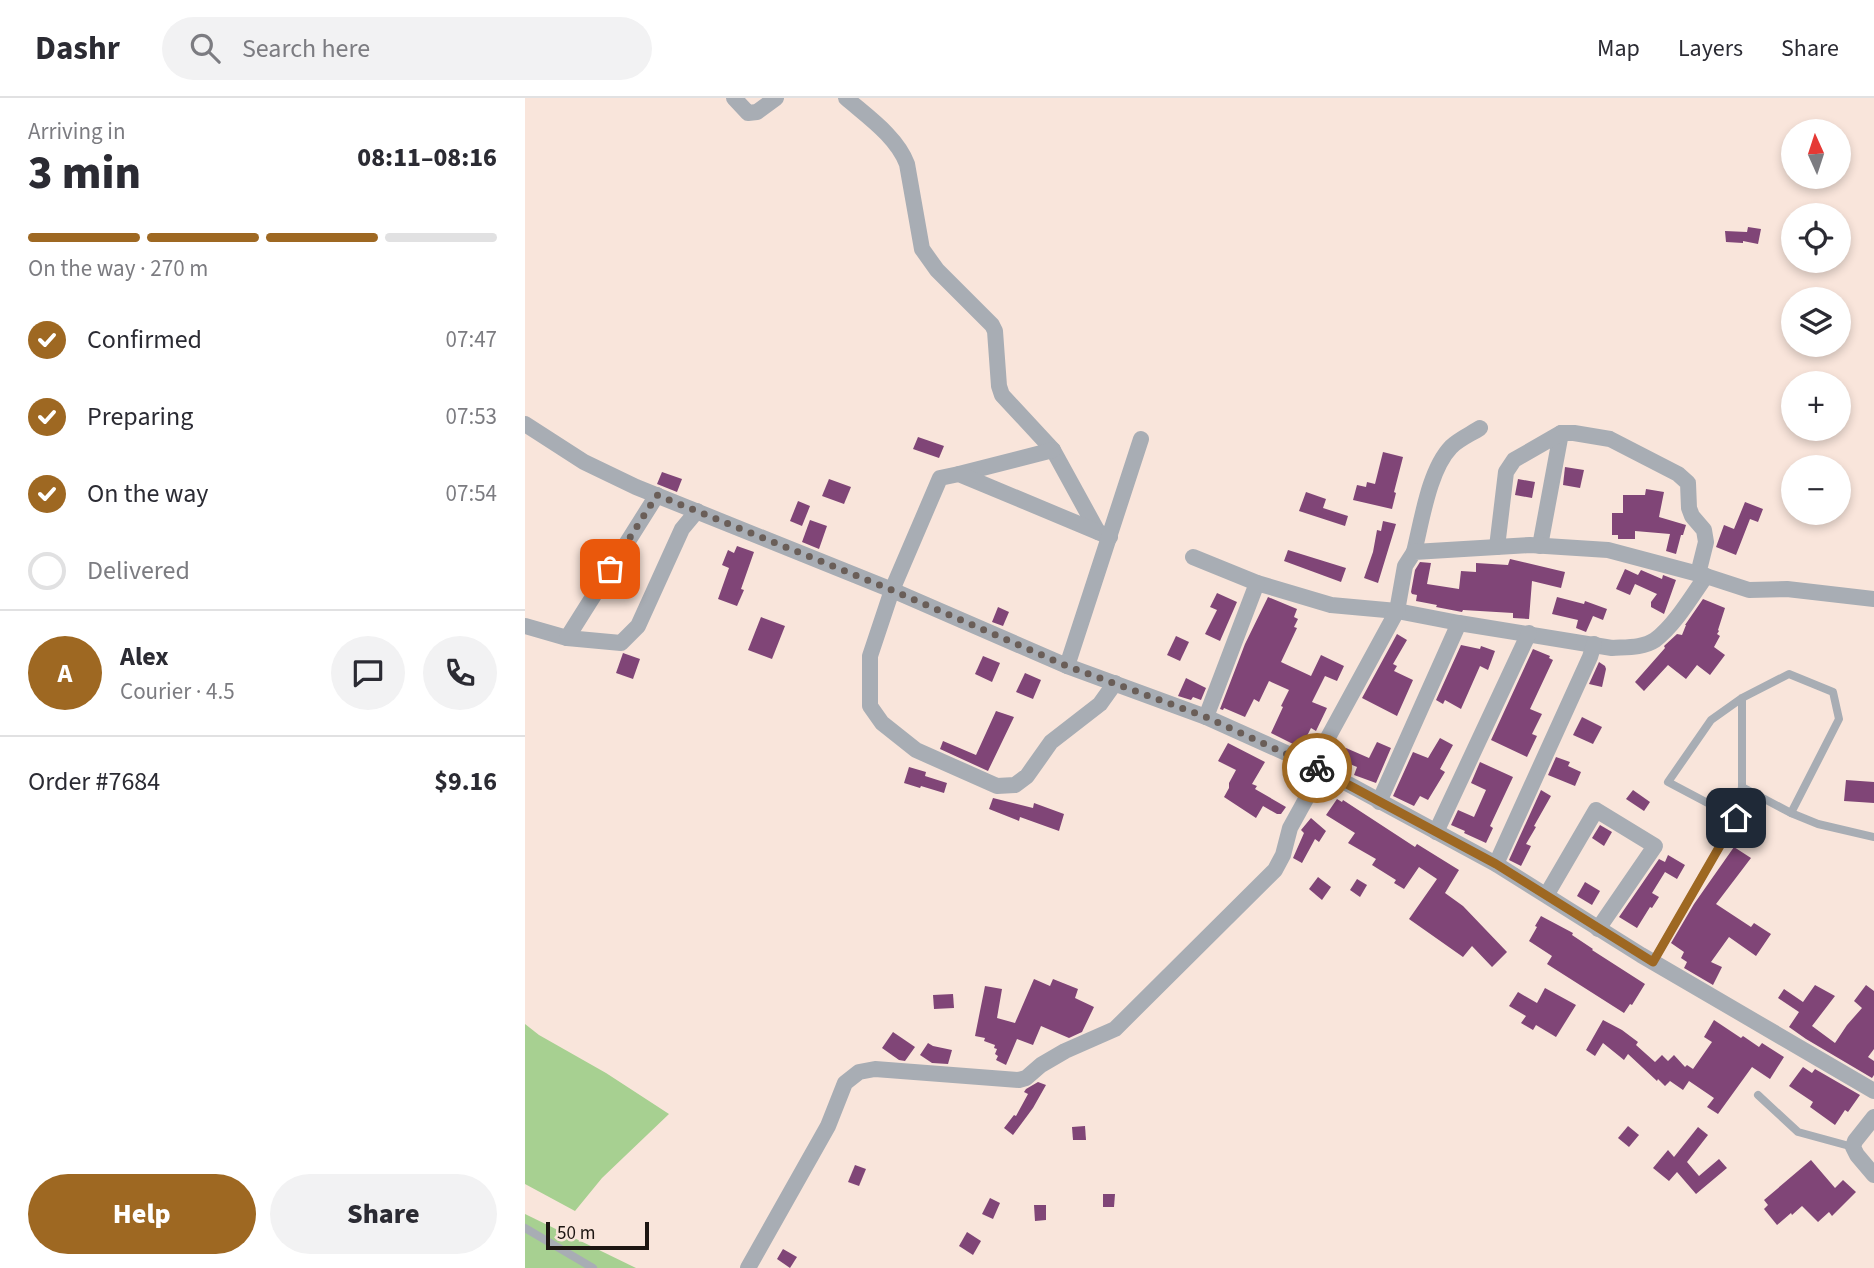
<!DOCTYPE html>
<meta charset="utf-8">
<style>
body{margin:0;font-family:"Source Sans 3",sans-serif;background:#f2f2f3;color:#2b2b33;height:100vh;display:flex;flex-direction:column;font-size:26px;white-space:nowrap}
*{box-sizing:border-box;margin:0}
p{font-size:23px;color:#7c7c81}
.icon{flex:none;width:38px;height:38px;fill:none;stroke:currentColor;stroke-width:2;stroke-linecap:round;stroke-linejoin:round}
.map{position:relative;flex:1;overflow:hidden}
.sheet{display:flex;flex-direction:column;background:#fff;width:525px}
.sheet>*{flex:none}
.needle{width:46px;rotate:357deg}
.controls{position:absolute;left:1256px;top:21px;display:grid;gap:14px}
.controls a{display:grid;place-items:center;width:70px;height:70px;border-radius:50%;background:#fff;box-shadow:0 4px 10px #0003;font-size:35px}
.scale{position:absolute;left:21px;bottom:18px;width:103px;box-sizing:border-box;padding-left:7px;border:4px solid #1d1612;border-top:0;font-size:19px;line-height:24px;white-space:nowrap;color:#1d1612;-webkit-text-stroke:5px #f9e5db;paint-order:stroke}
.pin{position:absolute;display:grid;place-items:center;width:60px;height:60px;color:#fff;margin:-30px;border-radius:14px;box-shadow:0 4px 10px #0006}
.courier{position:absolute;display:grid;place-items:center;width:70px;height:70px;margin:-35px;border:5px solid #9e6822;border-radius:50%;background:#fff;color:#222;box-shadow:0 2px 9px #0007}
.summary em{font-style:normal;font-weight:800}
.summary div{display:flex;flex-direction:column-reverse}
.summary{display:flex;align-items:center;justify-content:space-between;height:119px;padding:0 28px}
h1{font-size:46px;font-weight:800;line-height:52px}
.bar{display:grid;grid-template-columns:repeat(4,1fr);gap:10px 7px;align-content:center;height:84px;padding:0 28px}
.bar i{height:9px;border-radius:5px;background:#e1e1e2}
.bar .active{background:#9e6822}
.bar p{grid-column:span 4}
.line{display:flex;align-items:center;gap:18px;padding:0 28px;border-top:2px solid #e1e1e2}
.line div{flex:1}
.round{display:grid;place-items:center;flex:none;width:74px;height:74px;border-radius:37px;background:#f2f2f3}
ol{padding:0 28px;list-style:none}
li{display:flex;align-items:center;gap:21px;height:77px}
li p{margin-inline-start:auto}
li .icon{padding:7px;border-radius:50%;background:#9e6822;color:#fff;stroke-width:4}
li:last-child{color:#7c7c81}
li i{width:38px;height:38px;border:4px solid #e1e1e2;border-radius:50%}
.cta{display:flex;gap:14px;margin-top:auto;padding:14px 28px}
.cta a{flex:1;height:80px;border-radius:42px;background:#9e6822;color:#fff;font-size:28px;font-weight:800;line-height:80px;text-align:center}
.cta a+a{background:#f2f2f3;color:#2b2b33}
header{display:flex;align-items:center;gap:42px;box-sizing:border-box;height:98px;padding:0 35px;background:#fff;border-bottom:2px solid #e1e1e2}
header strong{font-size:33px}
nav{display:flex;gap:38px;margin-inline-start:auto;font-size:24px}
.search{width:490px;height:63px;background:#f2f2f3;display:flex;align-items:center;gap:18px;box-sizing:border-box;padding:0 24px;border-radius:38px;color:#7c7c81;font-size:26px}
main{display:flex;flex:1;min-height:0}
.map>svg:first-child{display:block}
.green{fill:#a7d091}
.building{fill:#804577}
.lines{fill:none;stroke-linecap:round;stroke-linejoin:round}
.service{stroke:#a8adb4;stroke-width:8}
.minor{stroke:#a8adb4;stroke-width:16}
.done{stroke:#6a5e58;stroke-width:7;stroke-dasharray:0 12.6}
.route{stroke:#9e6822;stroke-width:9}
</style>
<header>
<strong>Dashr</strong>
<div class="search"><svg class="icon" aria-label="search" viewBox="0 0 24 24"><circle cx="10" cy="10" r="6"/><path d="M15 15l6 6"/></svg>Search here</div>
<nav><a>Map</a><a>Layers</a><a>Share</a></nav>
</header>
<main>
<section class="sheet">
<div class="summary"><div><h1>3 min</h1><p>Arriving in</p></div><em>08:11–08:16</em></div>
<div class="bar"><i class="active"></i><i class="active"></i><i class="active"></i><i></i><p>On the way · 270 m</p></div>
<ol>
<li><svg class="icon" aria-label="check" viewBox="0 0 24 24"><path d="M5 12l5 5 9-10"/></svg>Confirmed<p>07:47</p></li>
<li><svg class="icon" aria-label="check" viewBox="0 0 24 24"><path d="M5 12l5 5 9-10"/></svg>Preparing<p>07:53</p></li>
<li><svg class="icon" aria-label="check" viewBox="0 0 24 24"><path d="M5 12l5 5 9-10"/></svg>On the way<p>07:54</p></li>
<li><i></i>Delivered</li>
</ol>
<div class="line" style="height:126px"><b class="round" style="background:#9e6822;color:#fff">A</b><div><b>Alex</b><p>Courier · 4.5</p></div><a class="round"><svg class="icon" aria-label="chat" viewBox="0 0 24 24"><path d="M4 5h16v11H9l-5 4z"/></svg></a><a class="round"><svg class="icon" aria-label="phone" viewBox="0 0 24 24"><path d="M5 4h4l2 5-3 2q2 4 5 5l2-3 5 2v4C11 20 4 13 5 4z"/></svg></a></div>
<div class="line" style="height:91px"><div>Order #7684</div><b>$9.16</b></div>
<div class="cta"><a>Help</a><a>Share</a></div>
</section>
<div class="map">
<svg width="1349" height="1170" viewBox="0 0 1349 1170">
<rect width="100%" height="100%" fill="#f9e5db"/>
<!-- green -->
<g class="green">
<polygon points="0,926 14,937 81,975 144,1016 77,1080 50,1113 0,1086"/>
<polygon points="0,1116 111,1170 0,1170"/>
</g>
<!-- building -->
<g class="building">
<polygon points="1223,129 1236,131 1233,146 1218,143 1218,145 1201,144 1200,133 1222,134"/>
<polygon points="393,339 419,348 414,360 388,351"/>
<polygon points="858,354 878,359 869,394 871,395 867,411 828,402 832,387 841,389 842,384 850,386"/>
<polygon points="1040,369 1059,372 1055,390 1038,387"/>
<polygon points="137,374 157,381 152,394 132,386"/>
<polygon points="304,381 326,389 319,406 297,398"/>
<polygon points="993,381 1010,384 1007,400 990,397"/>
<polygon points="1121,391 1139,394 1134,419 1161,427 1158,437 1156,437 1151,456 1141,453 1145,436 1110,433 1110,441 1093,441 1093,437 1087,437 1087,415 1098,415 1098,397 1120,397"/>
<polygon points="781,394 801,401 798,410 823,418 820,428 774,413"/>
<polygon points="273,403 285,408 277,428 265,423"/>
<polygon points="1220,404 1238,411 1233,424 1225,421 1211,457 1191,449 1199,427 1209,431"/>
<polygon points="285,422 302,428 294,451 277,444"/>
<polygon points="858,423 871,426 853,485 839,480 848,454 852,432 856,433"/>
<polygon points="212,448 229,454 216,491 219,492 212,508 193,501 204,470 197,467 203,452 209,455"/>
<polygon points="763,452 821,470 816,484 759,463"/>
<polygon points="985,461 1040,474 1036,490 1007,483 1004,521 988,520 988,515 938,512 937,514 911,509 912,507 891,503 892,497 887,496 886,494 890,472 895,464 906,465 902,486 934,491 936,473 951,474 951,465 983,467"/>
<polygon points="1100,471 1113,477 1116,472 1137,481 1138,477 1151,482 1139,516 1126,509 1126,504 1132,496 1110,486 1105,497 1091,491"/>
<polygon points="692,495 712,504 695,543 680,536 692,512 685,509"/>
<polygon points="743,499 772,511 769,519 773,521 769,529 772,530 756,564 786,578 796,557 819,568 812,583 800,578 787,604 802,610 791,633 786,630 776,650 746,635 758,609 756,608 764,592 744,583 734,604 729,601 720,619 699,610 698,612 695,611 720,546"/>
<polygon points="1032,499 1059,506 1060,503 1082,511 1078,522 1068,518 1061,534 1051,530 1053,522 1027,516"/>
<polygon points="1178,501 1200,510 1193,532 1194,533 1192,536 1195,538 1189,549 1200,557 1185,577 1172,567 1161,581 1143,567 1119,593 1110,584 1140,550 1139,548 1152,536 1157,537 1161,527 1160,527"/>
<polygon points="473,509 484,514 478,528 467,524"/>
<polygon points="236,519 260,528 247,561 223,552"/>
<polygon points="872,536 882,542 868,566 872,568 869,573 888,582 872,618 837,600"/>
<polygon points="651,538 664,544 655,563 642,557"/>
<polygon points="936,547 955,551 956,548 970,553 963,572 955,568 936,611 920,602 918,606 911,602"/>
<polygon points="1008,551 1025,558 1024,560 1028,562 1005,611 1017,616 1007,636 1012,638 1002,659 966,642"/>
<polygon points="98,555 115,561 108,581 91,575"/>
<polygon points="458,558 475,565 467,584 450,576"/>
<polygon points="1074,564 1080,568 1081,571 1077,589 1064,586"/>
<polygon points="500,575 516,582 508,601 491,594"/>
<polygon points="661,580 681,590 676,602 668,599 666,602 653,598"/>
<polygon points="471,613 489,619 463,673 415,651 418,643 451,657"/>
<polygon points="1057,619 1077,629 1068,646 1048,637"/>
<polygon points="915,640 928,647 915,671 920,674 903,702 895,698 889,708 868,698 888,654 903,660"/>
<polygon points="852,644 866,650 851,685 829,677 832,669 815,662 821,650 844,660"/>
<polygon points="703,645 740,664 727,686 732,688 730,691 761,709 756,716 752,716 738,708 731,720 699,699 704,690 704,685 711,672 693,663"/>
<polygon points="1031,659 1045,664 1043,668 1056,674 1050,688 1023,677"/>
<polygon points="955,664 988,679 965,728 968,730 961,745 939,735 940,733 926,727 933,712 949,719 961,692 946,685"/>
<polygon points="384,669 401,674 400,678 422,685 419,695 396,688 395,690 379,685"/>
<polygon points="1321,682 1349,684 1349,705 1319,703"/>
<polygon points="1016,692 1026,698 1009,728 1011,729 1001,746 1006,748 996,768 984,762"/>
<polygon points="1108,692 1125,704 1119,713 1101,701"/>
<polygon points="468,700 508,710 509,705 539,716 534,733 495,719 494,723 464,711"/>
<polygon points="812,701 817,704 818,702 890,749 892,746 934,772 920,795 938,808 982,854 967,869 947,848 938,859 884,821 912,781 894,769 879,791 869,785 871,782 847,767 851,761 823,745 830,735 801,717"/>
<polygon points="786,720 801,733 794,744 790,741 777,765 768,760 779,735 776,732"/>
<polygon points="1075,727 1087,734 1079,748 1067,740"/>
<polygon points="1209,749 1226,760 1191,806 1226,829 1229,825 1246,836 1231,858 1204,839 1186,864 1197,869 1188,887 1159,870 1162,864 1156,860 1159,854 1146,845 1169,806"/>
<polygon points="1143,757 1160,767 1152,781 1140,774 1127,795 1134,799 1127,810 1125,809 1112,830 1094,819 1134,761 1140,764"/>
<polygon points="793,779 806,789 797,802 784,791"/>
<polygon points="832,781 842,787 835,799 825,792"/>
<polygon points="1060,784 1075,793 1067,807 1052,798"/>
<polygon points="1016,818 1048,835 1047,837 1068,851 1067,852 1120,886 1107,907 1105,906 1099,915 1022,866 1027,858 1004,843 1012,829 1010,828"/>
<polygon points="509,881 525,888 528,881 553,891 550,900 569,909 557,934 544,940 516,928 508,947 492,941 481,967 471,962 473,958 470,956 472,951 469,950 470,947 459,943 460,940 450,938 460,888 477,891 472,920 490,925"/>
<polygon points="1290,887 1310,898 1287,928 1310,945 1322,927 1337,910 1329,903 1341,887 1349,893 1349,951 1343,959 1349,963 1349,977 1347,980 1281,941 1264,929 1274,914 1253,900 1259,891 1278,904"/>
<polygon points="1020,890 1051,907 1031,939 1011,927 1008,932 996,925 1001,918 984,908 993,894 1012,905"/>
<polygon points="428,896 429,910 409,911 408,897"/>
<polygon points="1078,922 1097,932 1113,944 1111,947 1130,964 1137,957 1143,963 1149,957 1160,969 1162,967 1168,971 1187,944 1179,939 1189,922 1216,940 1218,938 1234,949 1237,945 1259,959 1245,981 1227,969 1193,1016 1182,1009 1189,1000 1164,983 1158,992 1145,983 1140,988 1133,981 1132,983 1103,956 1099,962 1078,945 1070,958 1061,952"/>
<polygon points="368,934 390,949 380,963 374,962 357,950"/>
<polygon points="403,945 408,948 427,952 423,966 407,965 395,957"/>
<polygon points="1278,969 1287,975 1290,971 1335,997 1323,1014 1320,1012 1310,1027 1285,1009 1288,1004 1264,988"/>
<polygon points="513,984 521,987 508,1010 488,1037 479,1030 489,1017 491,1018 503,996 499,994 501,991"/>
<polygon points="560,1028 561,1042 548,1042 547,1029"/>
<polygon points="1103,1028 1114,1037 1104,1049 1093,1040"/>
<polygon points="1173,1029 1183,1037 1162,1064 1174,1078 1194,1061 1202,1070 1171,1096 1152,1074 1144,1083 1128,1070 1143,1052 1149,1059"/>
<polygon points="1286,1062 1310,1090 1318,1082 1331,1094 1307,1118 1304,1114 1293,1124 1277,1108 1267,1117 1266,1115 1252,1127 1239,1111 1243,1107 1239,1102"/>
<polygon points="330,1067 341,1071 334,1088 323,1084"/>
<polygon points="578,1096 590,1096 589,1109 578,1109"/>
<polygon points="465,1100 475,1105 468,1121 457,1116"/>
<polygon points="509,1107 521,1107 521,1122 510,1123"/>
<polygon points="442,1134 456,1143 448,1157 434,1148"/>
<polygon points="258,1151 272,1159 265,1170 252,1161"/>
</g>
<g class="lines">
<!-- service -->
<g class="service">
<polyline points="1217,600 1217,689 1211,720 1143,684 1186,622 1217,600 1264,576 1308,594 1314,621 1266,715 1293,726 1349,739"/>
<polyline points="1217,689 1266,715"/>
<polyline points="1128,864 1211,720"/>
<polyline points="1233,997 1273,1034 1328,1049"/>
<polyline points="0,1130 68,1170"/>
</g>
<!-- minor -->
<g class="minor">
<polyline points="209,0 223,15 232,14 251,0"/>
<path d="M 321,0 C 343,19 372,39 382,66 L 397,151 L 412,172 L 467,227 L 470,233 L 474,288 L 477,297 L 528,352 L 573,434"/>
<polyline points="0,326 59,364 111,389 367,492 542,568 681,619 788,667 971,766 1116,857 1349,993"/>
<polyline points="434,376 528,352"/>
<polyline points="585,439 434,376 415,380 367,492 345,558 345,608 357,625 391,652 472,688 490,687 502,678 526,644 575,606 590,585"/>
<polyline points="1015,448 1036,335"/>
<polyline points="972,449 981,374 989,362 1036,335 1049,335 1085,341 1153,376 1163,385 1164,410 1167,418 1179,432 1181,444 1173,476"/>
<path d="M 889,454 C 897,422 904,372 926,349 C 934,341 946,336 955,330"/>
<path d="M 668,459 L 732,485 L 806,507 L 872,513 L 934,525 L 1087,550 C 1101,549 1118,550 1130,542 C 1150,527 1167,498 1181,478"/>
<polyline points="0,528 42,540 96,545 113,528 157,431 172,413"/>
<polyline points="42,540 132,397"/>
<polyline points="542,568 616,341"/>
<polyline points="681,619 732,485"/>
<polyline points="788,667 872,513 880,468 889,454 1005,447 1083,452 1181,478 1224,492 1262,491 1349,501"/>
<polyline points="854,704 934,525"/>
<polyline points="911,734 1004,535"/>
<polyline points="971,766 1065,559 1069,546"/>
<polyline points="1022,796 1071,712 1130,748 1073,831"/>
<polyline points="1349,1019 1330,1043 1328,1049 1332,1057 1349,1077"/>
<polyline points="223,1170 303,1028 320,985 334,974 350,971 494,982 501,980 516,967 540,953 590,931 750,772 758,757 765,730 797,672"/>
</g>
</g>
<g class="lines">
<!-- done -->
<polyline class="done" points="85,471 132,397 367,492 542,568 681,619 792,670"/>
<!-- route -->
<polyline class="route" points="792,670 971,766 1128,864 1211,720"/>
</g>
</svg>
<div class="controls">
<a><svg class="needle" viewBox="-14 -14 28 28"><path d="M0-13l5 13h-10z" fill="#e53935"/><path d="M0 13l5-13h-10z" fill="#7c7c81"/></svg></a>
<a><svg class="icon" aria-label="locate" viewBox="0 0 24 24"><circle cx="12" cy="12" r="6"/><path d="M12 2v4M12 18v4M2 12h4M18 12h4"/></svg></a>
<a><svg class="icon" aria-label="layers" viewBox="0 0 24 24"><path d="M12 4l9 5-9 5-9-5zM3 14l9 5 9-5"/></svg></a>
<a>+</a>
<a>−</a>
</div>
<div class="scale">50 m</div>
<div class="pin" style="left:85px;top:471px;background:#ea580c"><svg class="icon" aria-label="bag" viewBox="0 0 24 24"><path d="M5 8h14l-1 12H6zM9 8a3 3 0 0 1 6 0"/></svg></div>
<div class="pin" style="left:1211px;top:720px;background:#1f2937"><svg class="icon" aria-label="home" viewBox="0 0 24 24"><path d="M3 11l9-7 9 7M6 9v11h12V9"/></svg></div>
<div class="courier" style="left:792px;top:670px"><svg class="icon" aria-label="bike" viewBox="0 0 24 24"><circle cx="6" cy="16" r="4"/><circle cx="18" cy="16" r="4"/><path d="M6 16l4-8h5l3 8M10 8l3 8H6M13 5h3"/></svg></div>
</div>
</main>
